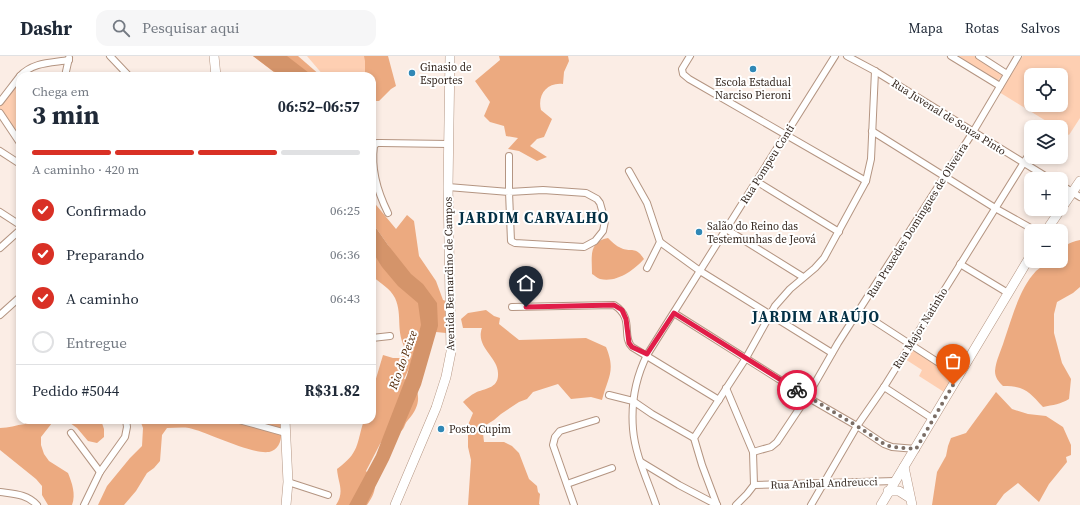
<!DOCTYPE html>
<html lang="pt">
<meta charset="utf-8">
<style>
body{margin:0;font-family:"Source Serif 4",serif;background:#f6f6f7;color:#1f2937;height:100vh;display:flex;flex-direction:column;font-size:15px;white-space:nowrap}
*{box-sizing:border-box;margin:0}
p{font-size:13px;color:#747a83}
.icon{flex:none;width:22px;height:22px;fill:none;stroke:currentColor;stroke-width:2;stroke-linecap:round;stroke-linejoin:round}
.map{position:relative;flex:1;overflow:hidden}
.panel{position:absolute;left:16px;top:16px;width:360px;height:352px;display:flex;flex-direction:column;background:#fff;border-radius:12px;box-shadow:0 2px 6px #0003}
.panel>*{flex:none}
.tools{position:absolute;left:1024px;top:12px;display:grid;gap:8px}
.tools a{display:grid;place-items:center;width:44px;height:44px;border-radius:8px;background:#fff;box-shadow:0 2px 6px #0003;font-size:20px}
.pin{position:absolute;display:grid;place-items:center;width:34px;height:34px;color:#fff;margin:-41px -17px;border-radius:50% 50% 50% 0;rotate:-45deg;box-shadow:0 0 4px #0007}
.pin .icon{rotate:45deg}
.courier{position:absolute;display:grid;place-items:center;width:40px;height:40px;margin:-20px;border:3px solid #e11d48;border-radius:50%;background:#fff;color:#222;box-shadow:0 1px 5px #0007}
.headline em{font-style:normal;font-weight:700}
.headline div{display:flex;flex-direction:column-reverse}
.headline{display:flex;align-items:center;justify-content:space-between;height:68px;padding:0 16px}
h1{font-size:26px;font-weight:700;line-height:30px}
.bar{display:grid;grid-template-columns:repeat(4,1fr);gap:6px 4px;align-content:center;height:48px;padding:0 16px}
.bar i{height:5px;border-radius:3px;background:#e0e1e3}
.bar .on{background:#d93025}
.bar p{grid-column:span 4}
.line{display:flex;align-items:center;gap:10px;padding:0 16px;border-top:1px solid #e0e1e3}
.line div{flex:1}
ol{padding:0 16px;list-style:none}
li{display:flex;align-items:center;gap:12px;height:44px}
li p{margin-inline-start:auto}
li .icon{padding:4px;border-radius:50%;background:#d93025;color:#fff;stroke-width:4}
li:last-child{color:#747a83}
li i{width:22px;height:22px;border:2px solid #e0e1e3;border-radius:50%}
header{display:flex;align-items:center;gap:24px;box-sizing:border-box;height:56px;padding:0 20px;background:#fff;border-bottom:1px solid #e0e1e3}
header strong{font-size:19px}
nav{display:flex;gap:22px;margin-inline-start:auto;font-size:14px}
.search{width:280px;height:36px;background:#f6f6f7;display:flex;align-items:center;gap:10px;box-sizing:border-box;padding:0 14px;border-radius:12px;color:#747a83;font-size:15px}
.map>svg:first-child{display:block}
.green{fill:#fecfb2;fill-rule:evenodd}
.forest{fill:#ecaa80}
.water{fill:#d4946a}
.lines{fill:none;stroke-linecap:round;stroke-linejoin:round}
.street-casing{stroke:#b49582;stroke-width:8}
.secondary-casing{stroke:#b49582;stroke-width:10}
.street{stroke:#fff;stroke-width:6}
.secondary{stroke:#fff;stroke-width:9}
.done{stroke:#7b6e66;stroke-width:4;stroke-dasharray:0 7.2}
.route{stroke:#e11d48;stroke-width:5}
.poi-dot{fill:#3088b6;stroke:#fff;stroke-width:1.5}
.labels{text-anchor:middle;stroke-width:4;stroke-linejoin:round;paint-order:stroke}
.poi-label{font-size:11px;fill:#362921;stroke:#fff;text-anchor:start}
.street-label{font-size:11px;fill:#362921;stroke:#fff}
.water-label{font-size:12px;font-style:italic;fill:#532908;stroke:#fff}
.district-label{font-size:15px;font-weight:bold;letter-spacing:1px;fill:#033045;stroke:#fff}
</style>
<header>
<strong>Dashr</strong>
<div class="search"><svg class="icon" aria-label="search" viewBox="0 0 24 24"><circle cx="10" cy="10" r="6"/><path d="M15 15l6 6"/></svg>Pesquisar aqui</div>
<nav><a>Mapa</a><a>Rotas</a><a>Salvos</a></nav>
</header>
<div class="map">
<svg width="1080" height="449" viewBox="0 0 1080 449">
<rect width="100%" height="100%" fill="#fbede5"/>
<!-- green -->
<g class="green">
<polygon points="307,0 379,0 372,20 324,20"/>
<polygon points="956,0 974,0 1003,18 997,26"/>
<path d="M 1023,0 L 1080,0 L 1080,62 L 1069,79 L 1061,74 L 1061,71 L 1056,71 L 999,36 ZM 1031,19 L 1061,19 L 1061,49 L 1031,49 Z"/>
<polygon points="20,23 20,74 19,80 0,53 0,49"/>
<polygon points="911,292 954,319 944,336 919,320 922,314 905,303"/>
</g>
<!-- forest -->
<g class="forest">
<polygon points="253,0 298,0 321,20 279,20"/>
<polygon points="364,0 388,0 396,30 391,33 379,45 372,45 372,20 365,20 365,5"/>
<path d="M 499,0 L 568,0 L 569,5 L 564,16 L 563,28 C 547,26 537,39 541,54 L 552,63 L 544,81 L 537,83 L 530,90 L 547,101 L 537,105 L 519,95 L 508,93 L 518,82 L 506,80 L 504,70 L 490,66 L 484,60 L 490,46 L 475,25 L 500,4 Z"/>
<path d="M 372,144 L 396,173 L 407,159 L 414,165 L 419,200 L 436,225 L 443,244 L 446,245 L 448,273 L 446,277 L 436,276 L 423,283 L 404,323 L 414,326 C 421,342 419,351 408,364 C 405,367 405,370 403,373 C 399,378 392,379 386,380 L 380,388 L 366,415 C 368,418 371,420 373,423 C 378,432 372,442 367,449 L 336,449 C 345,435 338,427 337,413 C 360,396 356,389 364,364 L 372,364 L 372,336 L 383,299 L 393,302 L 401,302 L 406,294 C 395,275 403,260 395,242 C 390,232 380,227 372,220 L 372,182 L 390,192 L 372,166 Z"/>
<path d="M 608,182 C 612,186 616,190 621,192 C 631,197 635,189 644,203 C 634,214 617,227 600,223 C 597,222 594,219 592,218 C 592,201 588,186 608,182 Z"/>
<path d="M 1080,184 L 1080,231 L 1073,237 L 1057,246 L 1054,258 L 1054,277 L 1062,307 L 1071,323 L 1069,343 C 1061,348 1053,349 1043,351 C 1029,336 1025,330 1003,330 C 999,326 995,322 995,315 C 996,304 1001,295 1004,285 C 1012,262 1019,233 1036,215 C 1041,210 1054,205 1061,205 C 1061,191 1066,187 1080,184 Z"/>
<path d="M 486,254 L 494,260 L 500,262 L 499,268 L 519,284 L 586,282 L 606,291 C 616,315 608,321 602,344 L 591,341 L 571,343 L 558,328 L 533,336 L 527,343 L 519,346 L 501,358 L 494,364 L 486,369 L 483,377 L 484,386 L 504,386 L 512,390 L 519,397 L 529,423 L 537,430 L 538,436 L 540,438 L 539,448 L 540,449 L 468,449 L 471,404 L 468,391 L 468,369 L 473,357 L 463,346 C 466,343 471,339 475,337 C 485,332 499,333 498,317 C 498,301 475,291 482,272 L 463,272 L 461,263 L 468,257 Z"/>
<polygon points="996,336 1012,353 1028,358 1046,360 1063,371 1071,389 1071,399 1066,401 1067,406 1049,428 1039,446 1018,427 1004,438 996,449 932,449 937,416 946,400 948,390 951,382 966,377"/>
<path d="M 25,364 L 101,364 L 104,373 L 104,381 L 97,387 L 88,385 L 77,372 L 70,367 L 52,367 L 41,381 L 41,389 L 44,398 L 49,405 L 68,417 C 72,427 76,438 72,449 L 48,449 L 42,439 L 42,430 L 36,423 L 0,394 L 0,372 C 9,372 16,369 25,368 Z"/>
<path d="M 140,364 L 281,364 C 281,374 284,390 272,395 C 258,402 208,376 189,372 C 182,371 174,372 167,372 L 162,379 L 160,405 L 154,412 L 147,417 L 136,435 L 124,449 L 98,449 L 107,430 L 130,402 L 142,390 L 143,372 Z"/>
</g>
<!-- water -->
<g class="water">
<polygon points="253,0 287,0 313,20 285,20 273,15"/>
<polygon points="372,166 388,189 411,218 423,228 437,247 438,270 421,329 389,404 366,449 349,449 376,399 407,319 421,269 418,247 398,230 382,211 372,195"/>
</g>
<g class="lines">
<!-- street casing -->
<g class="street-casing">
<g id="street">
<polyline points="110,0 129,20"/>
<polyline points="690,0 682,13 683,18 689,23 866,125"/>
<polyline points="847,0 875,15 1050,123"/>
<polyline points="951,0 1000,30"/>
<polyline points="979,0 1007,18"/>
<path d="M 20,20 C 33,6 51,7 69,4"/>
<polyline points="65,20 69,2"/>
<polyline points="0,46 20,20"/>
<polyline points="0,57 20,87"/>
<polyline points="1046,71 1047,69"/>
<polyline points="872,75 995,152 1036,175"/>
<polyline points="0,95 20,108"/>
<polyline points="629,115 647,147 660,186 647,212"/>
<polyline points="756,125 839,176"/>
<polyline points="1061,129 1080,141"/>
<polyline points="448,131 509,136 543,134 586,137 597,143 600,147 605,165 603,175 595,185 584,191 515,187 511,185 509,136 509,100"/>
<polyline points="0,156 20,169"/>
<path d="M 388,157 C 378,137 371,112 374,90 L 377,87 L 381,87 L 448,88"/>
<polyline points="726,173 803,221"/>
<polyline points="660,186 700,215 832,297"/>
<polyline points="0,192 20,174"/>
<polyline points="960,208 1008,237"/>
<path d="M 512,251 L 614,249 C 635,262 621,280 632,291 L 719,344"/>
<polyline points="859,255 959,320"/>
<polyline points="674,257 807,341 857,370 884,388 892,391 916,393"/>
<polyline points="0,259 20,241"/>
<polyline points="372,282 390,280"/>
<polyline points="884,331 933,363"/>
<polyline points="726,332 753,396 754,429 747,438 736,449"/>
<polyline points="609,339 633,345 652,358 694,382"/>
<polyline points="239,364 286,377"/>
<polyline points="71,377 100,416"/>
<polyline points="753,396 771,391 777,386 807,341 838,287 973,76 1018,0"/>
<polyline points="641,406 679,429 717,449"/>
<polyline points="288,426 328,439"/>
<polyline points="567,428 612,412"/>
<polyline points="754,429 895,425"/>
<path d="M 0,436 C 14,438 27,438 37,449"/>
<polyline points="84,449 100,416 125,381 127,371 126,364"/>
<polyline points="574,449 553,389 555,381 560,375 596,364"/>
<path d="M 656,449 C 648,425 635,399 633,373 C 631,348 636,321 647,299 L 835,0"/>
<polyline points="717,449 702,409 694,382 746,302 775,250 790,233 815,212 824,202 866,125 871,103 875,15"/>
<polyline points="811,449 857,370 884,331 1031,95"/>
</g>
</g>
<!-- secondary casing -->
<g class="secondary-casing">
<g id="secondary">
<polyline points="214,0 216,20"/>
<polyline points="1046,175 1080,125"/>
<polyline points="285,364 288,426 286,449"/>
<polyline points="904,411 912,449"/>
<polyline points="888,435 899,435 910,442"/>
<polyline points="395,449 436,352 446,321 451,296 448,131 450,0"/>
<polyline points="881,449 1031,199"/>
</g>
</g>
<!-- street -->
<use href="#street" class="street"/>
<!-- secondary -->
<use href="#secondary" class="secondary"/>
</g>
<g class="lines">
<!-- done -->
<polyline class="done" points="797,334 857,370 884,388 892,391 916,393 953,329"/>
<!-- route -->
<polyline class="route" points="526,251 614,249 622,254 626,263 629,287 632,291 647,298 674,257 797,334"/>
</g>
<!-- markers -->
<g class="poi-dot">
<circle cx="753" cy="13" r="4"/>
<circle cx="412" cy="17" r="4"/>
<circle cx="699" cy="176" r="4"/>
<circle cx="441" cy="373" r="4"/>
</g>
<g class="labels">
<!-- poi labels -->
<g class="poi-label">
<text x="420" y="15">Ginasio de<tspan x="420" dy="13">Esportes</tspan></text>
<text x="753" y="30" text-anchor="middle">Escola Estadual<tspan x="753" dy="13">Narciso Pieroni</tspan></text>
<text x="707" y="174">Salão do Reino das<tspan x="707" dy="13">Testemunhas de Jeová</tspan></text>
<text x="449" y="377">Posto Cupim</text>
</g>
<!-- street labels -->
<g class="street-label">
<text transform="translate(949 61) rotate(32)" y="4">Rua Juvenal de Souza Pinto</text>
<text transform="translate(767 108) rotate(-58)" y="4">Rua Pompeu Conti</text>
<text transform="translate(917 164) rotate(-58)" y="4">Rua Praxedes Domingues de Oliveira</text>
<text transform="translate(449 218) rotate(-91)" y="4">Avenida Bernardino de Campos</text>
<text transform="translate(920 272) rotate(-58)" y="4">Rua Major Natinho</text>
<text transform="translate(824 427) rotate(-2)" y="4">Rua Anibal Andreucci</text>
</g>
<!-- water labels -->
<g class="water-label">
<text transform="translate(403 304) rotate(-70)" y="4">Rio do Peixe</text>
</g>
<!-- district labels -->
<g class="district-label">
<text x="534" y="167">JARDIM CARVALHO</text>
<text x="816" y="266">JARDIM ARAÚJO</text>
</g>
</g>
</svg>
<div class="tools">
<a><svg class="icon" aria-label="locate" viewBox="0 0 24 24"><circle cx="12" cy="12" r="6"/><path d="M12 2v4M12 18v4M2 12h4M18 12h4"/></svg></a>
<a><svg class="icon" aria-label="layers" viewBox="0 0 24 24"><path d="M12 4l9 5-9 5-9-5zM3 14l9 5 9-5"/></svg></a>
<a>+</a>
<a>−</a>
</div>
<div class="pin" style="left:953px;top:329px;background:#ea580c"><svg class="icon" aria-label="bag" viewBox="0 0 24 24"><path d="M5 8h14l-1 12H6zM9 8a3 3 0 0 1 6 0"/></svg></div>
<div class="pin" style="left:526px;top:251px;background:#1f2937"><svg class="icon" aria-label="home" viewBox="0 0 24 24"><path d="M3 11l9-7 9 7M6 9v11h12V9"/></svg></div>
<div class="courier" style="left:797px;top:334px"><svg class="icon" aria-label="bike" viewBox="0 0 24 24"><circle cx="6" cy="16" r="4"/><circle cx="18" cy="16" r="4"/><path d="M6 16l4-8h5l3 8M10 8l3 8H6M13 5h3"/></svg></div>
<section class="panel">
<div class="headline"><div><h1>3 min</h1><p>Chega em</p></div><em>06:52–06:57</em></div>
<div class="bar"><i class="on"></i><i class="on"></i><i class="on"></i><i></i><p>A caminho · 420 m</p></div>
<ol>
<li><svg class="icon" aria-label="check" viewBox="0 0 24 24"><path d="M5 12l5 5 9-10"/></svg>Confirmado<p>06:25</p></li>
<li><svg class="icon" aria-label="check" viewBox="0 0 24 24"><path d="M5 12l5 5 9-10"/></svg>Preparando<p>06:36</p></li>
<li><svg class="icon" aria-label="check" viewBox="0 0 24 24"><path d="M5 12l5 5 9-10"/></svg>A caminho<p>06:43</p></li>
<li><i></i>Entregue</li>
</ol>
<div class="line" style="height:52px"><div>Pedido #5044</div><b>R$31.82</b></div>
</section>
</div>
